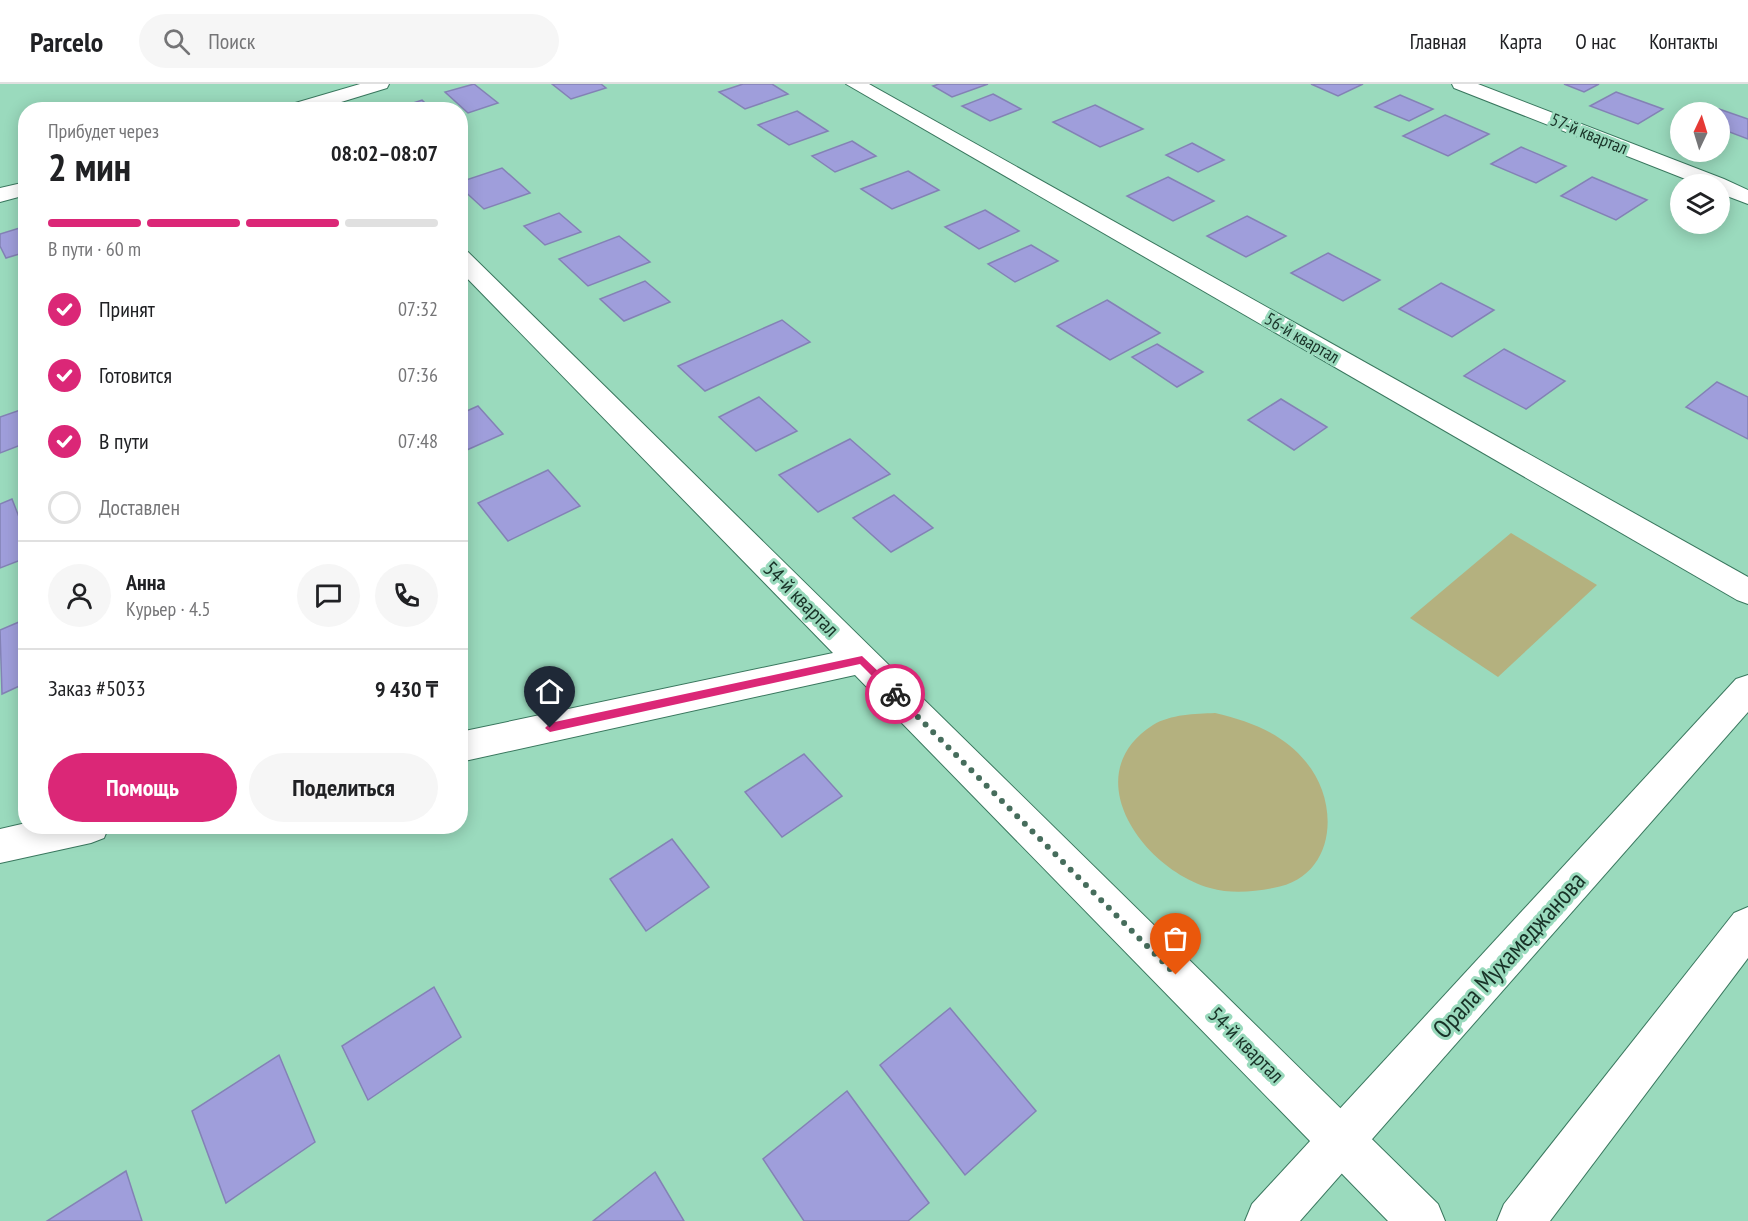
<!DOCTYPE html>
<html lang="ru">
<meta charset="utf-8">
<style>
body{margin:0;font-family:"PT Sans Narrow",sans-serif;background:#f6f6f6;color:#202124;height:100vh;display:flex;flex-direction:column;font-size:22px;white-space:nowrap}
*{box-sizing:border-box;margin:0}
p{font-size:20px;color:#757577}
.icon{flex:none;width:33px;height:33px;fill:none;stroke:currentColor;stroke-width:2;stroke-linecap:round;stroke-linejoin:round}
.map{position:relative;flex:1;overflow:hidden}
.sheet{position:absolute;left:18px;top:18px;width:450px;height:732px;display:flex;flex-direction:column;background:#fff;border-radius:24px;box-shadow:0 3px 15px #0003}
.sheet>*{flex:none}
.needle{width:39px;rotate:4deg}
.controls{position:absolute;left:1670px;top:18px;display:grid;gap:12px}
.controls a{display:grid;place-items:center;width:60px;height:60px;border-radius:50%;background:#fff;box-shadow:0 3px 15px #0003;font-size:30px}
.pin{position:absolute;display:grid;place-items:center;width:51px;height:51px;color:#fff;margin:-62px -26px;border-radius:50% 50% 50% 0;rotate:-45deg;box-shadow:0 0 6px #0007}
.pin .icon{rotate:45deg}
.courier{position:absolute;display:grid;place-items:center;width:60px;height:60px;margin:-30px;border:4px solid #db2777;border-radius:50%;background:#fff;color:#222;box-shadow:0 2px 8px #0007}
.headline em{font-style:normal;font-weight:600}
.headline div{display:flex;flex-direction:column-reverse}
.headline{display:flex;align-items:center;justify-content:space-between;height:102px;padding:0 30px}
h1{font-size:39px;font-weight:600;line-height:45px}
.bar{display:grid;grid-template-columns:repeat(4,1fr);gap:9px 6px;align-content:center;height:72px;padding:0 30px}
.bar i{height:8px;border-radius:4px;background:#e0e0e0}
.bar .current{background:#db2777}
.bar p{grid-column:span 4}
.line{display:flex;align-items:center;gap:15px;padding:0 30px;border-top:2px solid #e0e0e0}
.line div{flex:1}
.round{display:grid;place-items:center;flex:none;width:63px;height:63px;border-radius:32px;background:#f6f6f6}
ol{padding:0 30px;list-style:none}
li{display:flex;align-items:center;gap:18px;height:66px}
li p{margin-inline-start:auto}
li .icon{padding:6px;border-radius:50%;background:#db2777;color:#fff;stroke-width:4}
li:last-child{color:#757577}
li i{width:33px;height:33px;border:3px solid #e0e0e0;border-radius:50%}
.action{display:flex;gap:12px;margin-top:auto;padding:12px 30px}
.action a{flex:1;height:69px;border-radius:36px;background:#db2777;color:#fff;font-size:24px;font-weight:600;line-height:69px;text-align:center}
.action a+a{background:#f6f6f6;color:#202124}
header{display:flex;align-items:center;gap:36px;box-sizing:border-box;height:84px;padding:0 30px;background:#fff;border-bottom:2px solid #e0e0e0}
header strong{font-size:28px}
nav{display:flex;gap:33px;margin-inline-start:auto;font-size:21px}
.search{width:420px;height:54px;background:#f6f6f6;display:flex;align-items:center;gap:15px;box-sizing:border-box;padding:0 21px;border-radius:33px;color:#757577;font-size:22px}
.map>svg:first-child{display:block}
.green{fill:#b4b17f}
.building{fill:#9f9edb;stroke:#8382b5;stroke-width:1.5}
.lines{fill:none;stroke-linecap:round;stroke-linejoin:round}
.minor-casing{stroke:#39775e;stroke-width:2}
.tertiary-casing{stroke:#39775e;stroke-width:2}
.minor{fill:#fff;fill-rule:evenodd}
.tertiary{fill:#fff;fill-rule:evenodd}
.route{fill:#db2777}
.done{stroke:#466d5c;stroke-width:6;stroke-dasharray:0 10.8}
.labels{text-anchor:middle;stroke-width:6;stroke-linejoin:round;paint-order:stroke}
.far-street-label{font-size:18px;fill:#183227;stroke:#9adabd}
.street-label{font-size:21px;fill:#183227;stroke:#9adabd}
.near-street-label{font-size:26px;fill:#183227;stroke:#9adabd}
</style>
<header>
<strong>Parcelo</strong>
<div class="search"><svg class="icon" aria-label="search" viewBox="0 0 24 24"><circle cx="10" cy="10" r="6"/><path d="M15 15l6 6"/></svg>Поиск</div>
<nav><a>Главная</a><a>Карта</a><a>О нас</a><a>Контакты</a></nav>
</header>
<div class="map">
<svg width="1748" height="1137" viewBox="0 0 1748 1137">
<rect width="100%" height="100%" fill="#9adabd"/>
<!-- green -->
<g class="green">
<polygon points="1511,449 1597,501 1498,593 1410,534"/>
<path d="M 1215,629 C 1249,637 1283,649 1306,678 C 1341,720 1336,794 1273,804 C 1252,808 1231,810 1210,804 C 1143,785 1075,691 1153,641 C 1171,630 1195,630 1215,629 Z"/>
</g>
<!-- building -->
<g class="building">
<polygon points="474,0 498,19 468,29 445,8"/>
<polygon points="552,0 601,0 606,4 571,15"/>
<polygon points="743,0 772,0 788,10 745,25 719,8"/>
<polygon points="939,0 988,0 952,13 933,2"/>
<polygon points="1311,0 1363,0 1338,12"/>
<polygon points="1564,0 1599,0 1584,8"/>
<polygon points="1616,8 1663,25 1638,40 1590,22"/>
<polygon points="993,10 1021,25 990,37 962,22"/>
<polygon points="1400,11 1433,25 1409,37 1375,23"/>
<polygon points="422,16 432,26 392,26"/>
<polygon points="1095,21 1143,45 1100,63 1053,38"/>
<polygon points="1719,25 1748,35 1748,55 1719,44 1719,28 1713,28"/>
<polygon points="797,27 828,47 789,61 758,41"/>
<polygon points="1445,31 1489,50 1448,72 1403,52"/>
<polygon points="852,57 876,72 835,88 812,72"/>
<polygon points="1192,59 1224,76 1198,88 1166,71"/>
<polygon points="1521,63 1566,82 1536,99 1491,80"/>
<polygon points="502,84 530,109 484,125 460,103 460,98"/>
<polygon points="908,87 939,106 892,125 861,105"/>
<polygon points="1168,93 1214,117 1173,137 1127,112"/>
<polygon points="1592,93 1647,116 1616,136 1561,112"/>
<polygon points="985,126 1019,147 979,165 945,143"/>
<polygon points="559,129 581,148 545,161 524,142"/>
<polygon points="1247,132 1286,152 1246,173 1207,152"/>
<polygon points="26,142 26,168 6,174 0,162 0,150"/>
<polygon points="619,152 650,178 588,202 559,175"/>
<polygon points="1031,161 1058,177 1015,198 988,180"/>
<polygon points="1328,169 1380,196 1343,217 1291,189"/>
<polygon points="645,197 670,218 624,237 600,215"/>
<polygon points="1441,199 1494,226 1452,253 1399,225"/>
<polygon points="1107,216 1160,249 1110,276 1057,242"/>
<polygon points="782,236 810,258 705,307 678,282"/>
<polygon points="1157,260 1203,288 1177,303 1132,273"/>
<polygon points="1504,265 1565,297 1526,325 1464,292"/>
<polygon points="1717,298 1748,313 1748,355 1686,323"/>
<polygon points="759,313 797,347 756,367 719,333"/>
<polygon points="1281,315 1327,343 1294,366 1248,336"/>
<polygon points="478,322 503,350 460,369 460,330"/>
<polygon points="26,324 26,359 0,369 0,333"/>
<polygon points="850,355 890,390 818,428 779,391"/>
<polygon points="548,386 580,422 508,457 478,419"/>
<polygon points="894,411 933,444 891,468 853,434"/>
<polygon points="12,415 26,451 26,474 0,484 0,420"/>
<polygon points="26,535 26,599 2,610 0,546"/>
<polygon points="804,670 842,712 782,753 745,708"/>
<polygon points="672,755 709,803 646,847 610,795"/>
<polygon points="434,903 461,953 368,1016 342,962"/>
<polygon points="950,924 1036,1027 965,1091 880,981"/>
<polygon points="279,971 315,1058 226,1119 192,1027"/>
<polygon points="847,1007 929,1119 908,1137 804,1137 763,1075"/>
<polygon points="126,1087 142,1137 47,1137"/>
<polygon points="655,1088 684,1137 593,1137"/>
</g>
<g class="lines">
<!-- minor casing -->
<g class="minor-casing">
<g id="minor">
<polygon points="360,0 389,0 387,4 315,26 283,26 285,22"/>
<polygon points="846,0 869,0 1748,493 1748,520 1737,516"/>
<polygon points="1452,0 1478,0 1724,95 1748,106 1748,120 1719,109 1719,100 1698,100 1454,4"/>
<polygon points="26,98 26,111 0,118 0,104"/>
<polygon points="460,166 468,168 1438,1120 1445,1137 1388,1137 855,591 460,678 460,648 833,569 460,187"/>
<polygon points="26,739 26,742 109,742 104,754 91,759 0,779 0,745"/>
</g>
</g>
<!-- tertiary casing -->
<g class="tertiary-casing">
<g id="tertiary">
<polygon points="1748,591 1748,628 1300,1137 1245,1137 1252,1120 1736,595"/>
<polygon points="1748,823 1748,874 1550,1137 1497,1137 1504,1120 1734,829"/>
</g>
</g>
<!-- minor -->
<use href="#minor" class="minor"/>
<!-- tertiary -->
<use href="#tertiary" class="tertiary"/>
</g>
<!-- route -->
<polygon class="route" points="862,572 899,607 899,612 892,612 860,580 550,648 545,644 550,639"/>
<g class="lines">
<!-- done -->
<polyline class="done" points="895,610 1176,891"/>
</g>
<g class="labels">
<!-- far-street labels -->
<g class="far-street-label">
<text transform="translate(1589 50) rotate(22)" y="6">57-й квартал</text>
<text transform="translate(1302 254) rotate(30)" y="6">56-й квартал</text>
</g>
<!-- street labels -->
<g class="street-label">
<text transform="translate(801 515) rotate(45)" y="7">54-й квартал</text>
<text transform="translate(1246 961) rotate(45)" y="7">54-й квартал</text>
</g>
<!-- near-street labels -->
<g class="near-street-label">
<text transform="translate(1509 871) rotate(-48)" y="9">Орала Мухамеджанова</text>
</g>
</g>
</svg>
<div class="controls">
<a><svg class="needle" viewBox="-14 -14 28 28"><path d="M0-13l5 13h-10z" fill="#e53935"/><path d="M0 13l5-13h-10z" fill="#757577"/></svg></a>
<a><svg class="icon" aria-label="layers" viewBox="0 0 24 24"><path d="M12 4l9 5-9 5-9-5zM3 14l9 5 9-5"/></svg></a>
</div>
<div class="pin" style="left:1176px;top:891px;background:#ea580c"><svg class="icon" aria-label="bag" viewBox="0 0 24 24"><path d="M5 8h14l-1 12H6zM9 8a3 3 0 0 1 6 0"/></svg></div>
<div class="pin" style="left:550px;top:644px;background:#1f2937"><svg class="icon" aria-label="home" viewBox="0 0 24 24"><path d="M3 11l9-7 9 7M6 9v11h12V9"/></svg></div>
<div class="courier" style="left:895px;top:610px"><svg class="icon" aria-label="bike" viewBox="0 0 24 24"><circle cx="6" cy="16" r="4"/><circle cx="18" cy="16" r="4"/><path d="M6 16l4-8h5l3 8M10 8l3 8H6M13 5h3"/></svg></div>
<section class="sheet">
<div class="headline"><div><h1>2 мин</h1><p>Прибудет через</p></div><em>08:02–08:07</em></div>
<div class="bar"><i class="current"></i><i class="current"></i><i class="current"></i><i></i><p>В пути · 60 m</p></div>
<ol>
<li><svg class="icon" aria-label="check" viewBox="0 0 24 24"><path d="M5 12l5 5 9-10"/></svg>Принят<p>07:32</p></li>
<li><svg class="icon" aria-label="check" viewBox="0 0 24 24"><path d="M5 12l5 5 9-10"/></svg>Готовится<p>07:36</p></li>
<li><svg class="icon" aria-label="check" viewBox="0 0 24 24"><path d="M5 12l5 5 9-10"/></svg>В пути<p>07:48</p></li>
<li><i></i>Доставлен</li>
</ol>
<div class="line" style="height:108px"><a class="round"><svg class="icon" aria-label="person" viewBox="0 0 24 24"><circle cx="12" cy="8" r="4"/><path d="M4 21q1-7 8-7t8 7"/></svg></a><div><b>Анна</b><p>Курьер · 4.5</p></div><a class="round"><svg class="icon" aria-label="chat" viewBox="0 0 24 24"><path d="M4 5h16v11H9l-5 4z"/></svg></a><a class="round"><svg class="icon" aria-label="phone" viewBox="0 0 24 24"><path d="M5 4h4l2 5-3 2q2 4 5 5l2-3 5 2v4C11 20 4 13 5 4z"/></svg></a></div>
<div class="line" style="height:78px"><div>Заказ #5033</div><b>9 430 ₸</b></div>
<div class="action"><a>Помощь</a><a>Поделиться</a></div>
</section>
</div>
